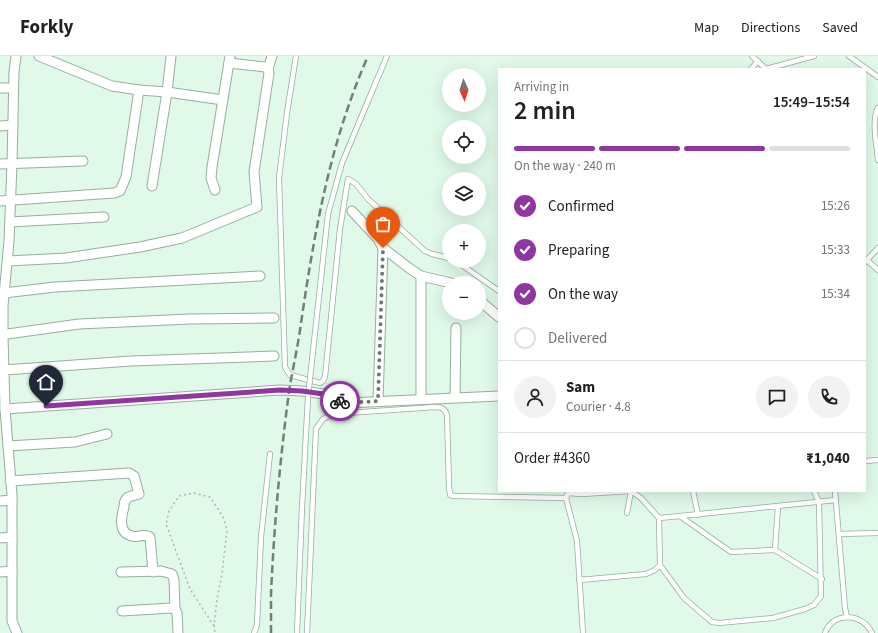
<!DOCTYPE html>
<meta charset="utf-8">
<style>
body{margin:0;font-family:"Source Sans 3",sans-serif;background:#f2f2f2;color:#202124;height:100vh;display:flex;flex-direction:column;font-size:15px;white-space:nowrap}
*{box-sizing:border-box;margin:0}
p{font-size:13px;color:#757577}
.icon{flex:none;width:22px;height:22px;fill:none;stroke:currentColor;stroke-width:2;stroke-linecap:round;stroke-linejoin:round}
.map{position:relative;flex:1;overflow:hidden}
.panel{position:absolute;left:498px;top:12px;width:368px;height:424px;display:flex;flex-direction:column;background:#fff;border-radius:0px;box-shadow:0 4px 16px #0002}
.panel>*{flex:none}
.needle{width:26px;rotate:177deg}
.controls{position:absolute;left:442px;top:12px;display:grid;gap:8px}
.controls a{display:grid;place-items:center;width:44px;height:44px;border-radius:50%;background:#fff;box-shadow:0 4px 16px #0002;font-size:20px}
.pin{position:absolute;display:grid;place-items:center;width:34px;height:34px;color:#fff;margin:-41px -17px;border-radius:50% 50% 50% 0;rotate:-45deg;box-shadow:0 0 4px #0007}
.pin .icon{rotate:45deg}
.courier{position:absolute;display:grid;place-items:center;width:40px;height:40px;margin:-20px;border:3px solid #9036a1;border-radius:50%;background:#fff;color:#222;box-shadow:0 1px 5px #0007}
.overview em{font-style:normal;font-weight:600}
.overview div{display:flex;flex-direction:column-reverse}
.overview{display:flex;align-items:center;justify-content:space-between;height:68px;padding:0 16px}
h1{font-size:26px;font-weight:600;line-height:30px}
.bar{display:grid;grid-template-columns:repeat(4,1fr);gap:6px 4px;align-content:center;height:48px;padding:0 16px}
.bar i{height:5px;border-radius:3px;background:#e0e0e0}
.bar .current{background:#9036a1}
.bar p{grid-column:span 4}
.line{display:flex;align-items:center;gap:10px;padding:0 16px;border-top:1px solid #e0e0e0}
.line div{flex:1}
.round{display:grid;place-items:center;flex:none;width:42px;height:42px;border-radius:21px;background:#f2f2f2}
ol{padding:0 16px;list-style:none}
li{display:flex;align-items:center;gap:12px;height:44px}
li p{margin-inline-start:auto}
li .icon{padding:4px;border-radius:50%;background:#9036a1;color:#fff;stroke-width:4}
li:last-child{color:#757577}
li i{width:22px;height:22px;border:2px solid #e0e0e0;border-radius:50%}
header{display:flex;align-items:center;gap:24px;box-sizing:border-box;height:56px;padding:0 20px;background:#fff;border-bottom:1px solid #e0e0e0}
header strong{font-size:19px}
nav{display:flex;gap:22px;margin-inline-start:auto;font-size:14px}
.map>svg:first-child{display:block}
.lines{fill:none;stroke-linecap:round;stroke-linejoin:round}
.service-casing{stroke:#97ae9f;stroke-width:6}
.minor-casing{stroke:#97ae9f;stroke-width:11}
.path{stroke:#a7bbad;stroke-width:1.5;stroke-dasharray:2 3;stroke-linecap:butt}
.service{stroke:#fff;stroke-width:4.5}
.minor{stroke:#fff;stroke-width:9}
.rail{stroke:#718075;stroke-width:2.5;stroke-dasharray:8 4;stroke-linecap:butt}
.service-bridge-casing{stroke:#97ae9f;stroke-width:6;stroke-linecap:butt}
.service-bridge{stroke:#fff;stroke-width:4.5}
.done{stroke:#6b7a70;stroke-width:4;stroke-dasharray:0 7.2}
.route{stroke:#9036a1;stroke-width:5}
</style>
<header>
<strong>Forkly</strong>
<nav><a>Map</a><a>Directions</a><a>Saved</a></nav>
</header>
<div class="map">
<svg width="878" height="577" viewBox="0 0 878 577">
<rect width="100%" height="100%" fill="#e0f9e8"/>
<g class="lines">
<!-- service casing -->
<g class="service-casing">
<g id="service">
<polyline points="296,0 287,57 279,122 285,311 290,319 320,327 323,325 325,321 340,173 348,123 356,128 368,143 425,195 432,198 449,202"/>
<polyline points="752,0 766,13 814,0"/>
<polyline points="849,0 878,21"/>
<polyline points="751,13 758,5"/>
<polyline points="368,45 387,0"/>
<path d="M 878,52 C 871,64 877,90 878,104"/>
<polyline points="867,204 878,214"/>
<polyline points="456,205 499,235"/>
<polyline points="865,206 878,192"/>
<polyline points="865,405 878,404"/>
<polyline points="631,435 641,442 659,462"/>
<polyline points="693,435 698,459"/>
<polyline points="835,435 845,552 847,561"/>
<polyline points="778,450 775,494 731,496 680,460 836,444"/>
<polyline points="680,460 659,462 660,509 684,542 712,566 719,567 773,562 805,553 814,549 821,540 819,446 814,435"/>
<polyline points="839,478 878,477"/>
<polyline points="775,494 822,523"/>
<polyline points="579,524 646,518 655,514 660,509"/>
<polyline points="254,577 257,569 261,481 270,398"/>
<polyline points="297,577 302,451 308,341"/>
<path d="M 307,577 L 316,373 L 323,363 L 333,358 L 435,351 C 442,351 445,353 447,359 L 449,430 L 450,439 L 454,440 L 566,442"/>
<polyline points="583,577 577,485 566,442 568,437 582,438 631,435 627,457"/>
<path d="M 825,577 C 833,555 863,557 872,577"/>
</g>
</g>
<!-- minor casing -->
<g class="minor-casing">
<g id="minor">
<polyline points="16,0 14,16 12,108 9,185 3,250 3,279 5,353 12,439 12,565 17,577"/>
<polyline points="39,0 112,30 139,34 167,36 223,44"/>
<polyline points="229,7 265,11 268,13"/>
<polyline points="0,32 13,32"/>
<polyline points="0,70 13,69"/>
<polyline points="0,108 83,105"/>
<polyline points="152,130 167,36 171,0"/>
<polyline points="215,134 211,122 212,111 230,0"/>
<polyline points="0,145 114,137 120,135 126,121 139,34"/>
<polyline points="352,155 378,183 383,192 409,212 421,220 451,227"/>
<polyline points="10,166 104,161"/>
<polyline points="8,205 66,202 140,191 182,182 257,151 254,116 269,17 268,13 272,0"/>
<polyline points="421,220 421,343"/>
<polyline points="4,237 55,231 260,220"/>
<polyline points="479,244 499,261"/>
<polyline points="0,279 79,268 190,263 274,262"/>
<polyline points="4,314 131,305 274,300"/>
<polyline points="455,341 456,272"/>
<polyline points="378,345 383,192"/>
<polyline points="5,353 280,334 302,335 331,339 342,346 348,347 499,340"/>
<polyline points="8,390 75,386 107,378"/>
<path d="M 10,425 L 129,417 L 134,420 L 139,438 C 136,439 130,440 127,442 C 125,444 124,448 124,451 C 121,461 118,477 132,480 C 138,482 145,477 150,481 L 153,516"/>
<polyline points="0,445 12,444"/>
<polyline points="0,482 12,481"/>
<polyline points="0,516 12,515"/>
<polyline points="121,516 161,515 172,518 174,524 175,553"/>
<polyline points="122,555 171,552 175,553 177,557 178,577"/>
</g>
</g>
<!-- path -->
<polyline class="path" points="214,570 190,533 166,468 169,455 179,440 194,437 210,441 218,453 224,463 227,474 222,518 217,543 214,570 215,577"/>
<!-- service -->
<use href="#service" class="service"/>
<!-- minor -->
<use href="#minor" class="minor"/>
<!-- rail -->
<path class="rail" d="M 271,577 C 271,564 271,551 271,538 C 274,471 280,403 289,336 C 292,316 297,295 300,274 C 314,178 329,89 368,0"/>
<!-- service-bridge casing -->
<g class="service-bridge-casing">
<polyline id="service-bridge" points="308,341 328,158 342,107 368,45"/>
</g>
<!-- service-bridge -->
<use href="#service-bridge" class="service-bridge"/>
</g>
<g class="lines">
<!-- done -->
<polyline class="done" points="340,345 348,347 378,345 383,192"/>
<!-- route -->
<polyline class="route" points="46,350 280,334 302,335 331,339 340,345"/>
</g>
</svg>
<div class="controls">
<a><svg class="needle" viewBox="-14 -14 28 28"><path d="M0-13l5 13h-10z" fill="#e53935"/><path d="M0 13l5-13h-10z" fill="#757577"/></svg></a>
<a><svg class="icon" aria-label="locate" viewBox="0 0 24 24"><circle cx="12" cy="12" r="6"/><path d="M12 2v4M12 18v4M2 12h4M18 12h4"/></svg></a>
<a><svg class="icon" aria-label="layers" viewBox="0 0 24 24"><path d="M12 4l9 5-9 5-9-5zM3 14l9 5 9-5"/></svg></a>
<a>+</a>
<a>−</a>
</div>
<div class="pin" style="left:383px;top:192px;background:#ea580c"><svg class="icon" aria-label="bag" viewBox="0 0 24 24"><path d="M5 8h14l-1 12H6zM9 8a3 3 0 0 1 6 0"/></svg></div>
<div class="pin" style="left:46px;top:350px;background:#1f2937"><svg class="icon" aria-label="home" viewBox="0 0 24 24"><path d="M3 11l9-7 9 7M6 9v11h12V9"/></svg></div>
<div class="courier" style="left:340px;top:345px"><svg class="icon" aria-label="bike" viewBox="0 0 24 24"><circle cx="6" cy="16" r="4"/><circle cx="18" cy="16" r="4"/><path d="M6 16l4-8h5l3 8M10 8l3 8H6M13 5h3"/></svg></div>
<section class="panel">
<div class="overview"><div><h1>2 min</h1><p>Arriving in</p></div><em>15:49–15:54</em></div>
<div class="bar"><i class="current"></i><i class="current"></i><i class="current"></i><i></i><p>On the way · 240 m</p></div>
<ol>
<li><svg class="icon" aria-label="check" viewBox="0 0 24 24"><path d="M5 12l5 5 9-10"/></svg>Confirmed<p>15:26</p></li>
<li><svg class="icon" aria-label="check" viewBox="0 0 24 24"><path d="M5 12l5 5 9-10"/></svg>Preparing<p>15:33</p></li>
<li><svg class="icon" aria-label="check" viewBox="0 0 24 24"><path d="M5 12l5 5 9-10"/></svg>On the way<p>15:34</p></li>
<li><i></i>Delivered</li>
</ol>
<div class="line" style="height:72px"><a class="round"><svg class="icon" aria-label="person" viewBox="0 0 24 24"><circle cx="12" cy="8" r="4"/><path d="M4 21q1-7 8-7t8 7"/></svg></a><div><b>Sam</b><p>Courier · 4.8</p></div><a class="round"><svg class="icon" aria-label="chat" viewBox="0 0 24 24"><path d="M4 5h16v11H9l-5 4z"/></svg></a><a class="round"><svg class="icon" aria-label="phone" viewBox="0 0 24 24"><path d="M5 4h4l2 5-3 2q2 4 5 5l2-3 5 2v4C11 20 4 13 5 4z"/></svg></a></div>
<div class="line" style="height:52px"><div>Order #4360</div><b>₹1,040</b></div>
</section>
</div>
